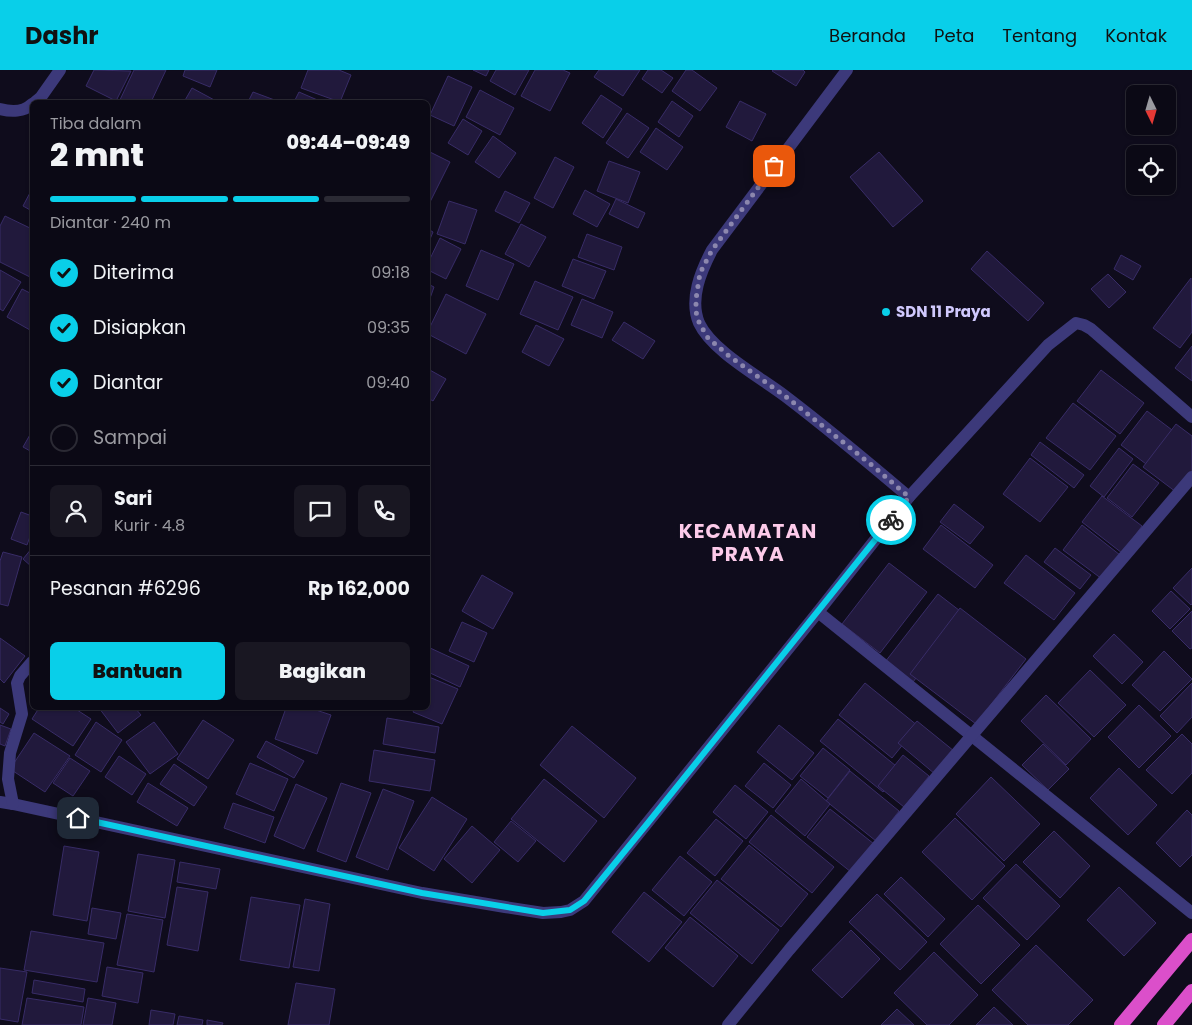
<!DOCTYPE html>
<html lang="id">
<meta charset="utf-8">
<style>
body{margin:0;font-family:Poppins,sans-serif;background:#191722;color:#f1f3f6;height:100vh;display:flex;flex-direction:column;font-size:19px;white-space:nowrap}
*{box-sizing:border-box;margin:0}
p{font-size:16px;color:#9a9aa0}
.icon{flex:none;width:28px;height:28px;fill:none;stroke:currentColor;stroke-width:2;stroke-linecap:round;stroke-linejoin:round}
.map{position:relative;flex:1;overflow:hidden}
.panel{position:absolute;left:30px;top:30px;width:400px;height:610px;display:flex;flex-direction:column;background:#0b0915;border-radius:8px;box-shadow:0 1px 4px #0004,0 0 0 1px #2b2a34}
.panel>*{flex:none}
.needle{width:32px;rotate:175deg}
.tools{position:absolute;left:1126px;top:15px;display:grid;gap:10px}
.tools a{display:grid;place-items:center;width:50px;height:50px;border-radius:8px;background:#0b0915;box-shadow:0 1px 4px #0004,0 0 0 1px #2b2a34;font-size:25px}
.pin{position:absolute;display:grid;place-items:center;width:42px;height:42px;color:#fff;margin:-21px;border-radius:10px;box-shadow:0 2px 8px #0006}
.courier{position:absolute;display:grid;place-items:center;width:50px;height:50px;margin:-25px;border:4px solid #09cfe9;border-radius:50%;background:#fff;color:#222;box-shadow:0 1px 6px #0007}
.summary em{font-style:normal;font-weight:800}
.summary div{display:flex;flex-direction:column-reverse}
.summary{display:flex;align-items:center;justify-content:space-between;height:85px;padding:0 20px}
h1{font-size:32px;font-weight:800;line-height:38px}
.bar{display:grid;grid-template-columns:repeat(4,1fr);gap:8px 5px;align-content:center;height:60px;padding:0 20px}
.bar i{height:6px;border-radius:4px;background:#2b2a34}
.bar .active{background:#09cfe9}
.bar p{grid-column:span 4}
.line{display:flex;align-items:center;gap:12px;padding:0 20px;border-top:1px solid #2b2a34}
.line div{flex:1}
.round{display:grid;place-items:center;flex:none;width:52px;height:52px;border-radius:8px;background:#191722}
ol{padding:0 20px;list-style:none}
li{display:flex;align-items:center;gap:15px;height:55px}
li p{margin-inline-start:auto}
li .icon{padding:5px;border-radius:50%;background:#09cfe9;color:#111;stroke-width:4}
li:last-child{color:#9a9aa0}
li i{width:28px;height:28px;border:2px solid #2b2a34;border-radius:50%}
.button{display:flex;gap:10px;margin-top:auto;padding:10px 20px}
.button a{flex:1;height:58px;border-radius:8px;background:#09cfe9;color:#111;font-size:20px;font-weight:800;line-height:58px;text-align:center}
.button a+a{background:#191722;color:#f1f3f6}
header{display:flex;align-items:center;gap:30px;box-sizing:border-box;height:70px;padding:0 25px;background:#09cfe9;color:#111}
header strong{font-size:24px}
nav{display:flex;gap:28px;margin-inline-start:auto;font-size:18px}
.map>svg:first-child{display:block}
.building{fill:#21193c;stroke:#382c67}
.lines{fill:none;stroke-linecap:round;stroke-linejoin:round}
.minor{stroke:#3c397a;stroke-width:12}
.trunk{stroke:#db4fca;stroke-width:14}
.done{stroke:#8c87ae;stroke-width:5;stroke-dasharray:0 9}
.route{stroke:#09cfe9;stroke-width:6}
.poi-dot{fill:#09cfe9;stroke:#0f0c1c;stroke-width:2}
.labels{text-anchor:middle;stroke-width:4;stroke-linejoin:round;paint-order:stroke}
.poi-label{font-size:15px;font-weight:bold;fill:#d0c9fd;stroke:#0f0c1c;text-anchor:start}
.district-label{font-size:20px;font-weight:bold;letter-spacing:1px;fill:#fdcbea;stroke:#0f0c1c}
</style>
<header>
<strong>Dashr</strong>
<nav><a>Beranda</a><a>Peta</a><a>Tentang</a><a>Kontak</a></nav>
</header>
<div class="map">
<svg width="1192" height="955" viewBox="0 0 1192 955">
<rect width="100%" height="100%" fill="#0f0c1c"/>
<!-- building -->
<g class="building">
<polygon points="94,0 131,1 116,31 86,16"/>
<polygon points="134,0 166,0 151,32 119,32"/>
<polygon points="185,0 217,0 210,17 183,6"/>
<polygon points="308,0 339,0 351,5 340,32 301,18"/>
<polygon points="473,0 489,0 486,6"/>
<polygon points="496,0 529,0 515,25 490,11"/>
<polygon points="535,0 563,0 570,3 550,41 521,26"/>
<polygon points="599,0 640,0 623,26 594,7"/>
<polygon points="648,0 661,0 673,8 662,23 642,9"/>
<polygon points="686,0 692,0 717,18 700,41 672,21"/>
<polygon points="773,0 803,0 805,2 796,16 772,1"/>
<polygon points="448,6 472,17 454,56 430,45"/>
<polygon points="192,18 218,32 184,32"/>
<polygon points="480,20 514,38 500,65 466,47"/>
<polygon points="253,22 280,32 248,32"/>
<polygon points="299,22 322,32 294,32"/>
<polygon points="601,25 622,39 603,68 582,53"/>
<polygon points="672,31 693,46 679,67 658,52"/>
<polygon points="740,31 766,44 752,71 726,57"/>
<polygon points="627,43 649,58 628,88 606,73"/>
<polygon points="463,49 482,61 468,85 448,73"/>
<polygon points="656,58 683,77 667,100 640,82"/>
<polygon points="493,66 516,83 499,108 475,92"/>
<polygon points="428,81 450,92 428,136"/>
<polygon points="879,82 923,131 893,157 850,107"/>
<polygon points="555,87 574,97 553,138 534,128"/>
<polygon points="609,91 640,102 628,133 597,121"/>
<polygon points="32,119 32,141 23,136"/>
<polygon points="585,120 610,134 597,157 573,144"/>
<polygon points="505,121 530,133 519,153 495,141"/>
<polygon points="616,129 645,143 638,158 609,144"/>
<polygon points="449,131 477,140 465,174 437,164"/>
<polygon points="5,146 32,159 32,208 0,192 0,156"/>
<polygon points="521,154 546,167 529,197 505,184"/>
<polygon points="428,159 433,162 428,174"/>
<polygon points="587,164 622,177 614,200 578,187"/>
<polygon points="440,168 461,179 446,209 428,200 428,193"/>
<polygon points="481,180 514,194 498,230 466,216"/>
<polygon points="987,181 1044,233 1028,251 971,199"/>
<polygon points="1121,185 1141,196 1133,210 1114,199"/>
<polygon points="573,189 606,201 594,229 562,216"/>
<polygon points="0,200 21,212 3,241 0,239"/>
<polygon points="1108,204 1126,222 1109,238 1091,219"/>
<polygon points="1191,208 1192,262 1180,278 1153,258"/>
<polygon points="535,211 573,227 558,260 520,244"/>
<polygon points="428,214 434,217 428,234"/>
<polygon points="22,219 32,224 32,256 30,260 7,247"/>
<polygon points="446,224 486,244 466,284 428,264 428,261"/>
<polygon points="582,229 613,242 602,268 571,255"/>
<polygon points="624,252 655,271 643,289 612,270"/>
<polygon points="536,255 564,269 549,296 522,282"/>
<polygon points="1192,276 1192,311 1175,298"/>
<polygon points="428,299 446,309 433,331 428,328"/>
<polygon points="1101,300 1144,333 1120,364 1077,331"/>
<polygon points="1073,333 1116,366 1090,400 1046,368"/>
<polygon points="1147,341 1176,363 1150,397 1121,375"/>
<polygon points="1176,354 1192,366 1192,401 1176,422 1143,397"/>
<polygon points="31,363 32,364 32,382 23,377"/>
<polygon points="1040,372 1084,405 1074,418 1031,385"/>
<polygon points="1119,378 1133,389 1104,427 1090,416"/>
<polygon points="1030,388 1068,417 1040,452 1003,424"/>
<polygon points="1133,394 1159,413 1132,447 1107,428"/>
<polygon points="1102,426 1142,456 1122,483 1082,452"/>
<polygon points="954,434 984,457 970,474 940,452"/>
<polygon points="21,442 32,446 32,461 27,475 11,469"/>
<polygon points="941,455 993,495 975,518 923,479"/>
<polygon points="1082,455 1120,485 1102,509 1063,480"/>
<polygon points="32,478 32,497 23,489"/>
<polygon points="1055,478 1091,505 1080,519 1044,492"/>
<polygon points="3,482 22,487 8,536 0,534 0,491"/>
<polygon points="1026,485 1075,523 1054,550 1004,513"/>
<polygon points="889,493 927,522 880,583 842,554"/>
<polygon points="1192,498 1192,534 1191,535 1173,518"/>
<polygon points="482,505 513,523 493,559 462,541"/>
<polygon points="1171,521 1190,539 1170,559 1152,541"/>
<polygon points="938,524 964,544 913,612 885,592"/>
<polygon points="960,538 1026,589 976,654 910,604"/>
<polygon points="1192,541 1192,578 1190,579 1172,561"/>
<polygon points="462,552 487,563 474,592 449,581"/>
<polygon points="1114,564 1143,592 1122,614 1093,586"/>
<polygon points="0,568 25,586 4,613 0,609"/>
<polygon points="428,577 469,596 460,617 428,602"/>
<polygon points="1164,581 1192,609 1160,641 1132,615"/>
<polygon points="1090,600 1126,635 1094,667 1058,633"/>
<polygon points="429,607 458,619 442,654 413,642 415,638 428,638 428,610"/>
<polygon points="865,613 918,656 892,688 839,645"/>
<polygon points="1192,613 1192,647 1177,663 1160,646"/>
<polygon points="1046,625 1091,669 1066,695 1021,651"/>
<polygon points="1139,635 1171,666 1139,698 1108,667"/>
<polygon points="0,638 9,644 3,654 0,652"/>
<polygon points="39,638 74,638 91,649 73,676 32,649"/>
<polygon points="99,638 135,638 141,645 118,663"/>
<polygon points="286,638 310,638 331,645 317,684 275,669"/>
<polygon points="387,648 439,657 435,683 383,674"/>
<polygon points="838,649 901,700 883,722 820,671"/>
<polygon points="203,650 234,670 208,709 177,689"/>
<polygon points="917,651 954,681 935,704 898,673"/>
<polygon points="96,652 122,670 101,702 75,685"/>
<polygon points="154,652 178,684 150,704 126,672"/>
<polygon points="0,655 11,659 5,676 0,674"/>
<polygon points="779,655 814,683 792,710 757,682"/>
<polygon points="572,656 636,708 604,748 540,695"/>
<polygon points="34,663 70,686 45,722 10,699"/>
<polygon points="1182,664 1192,674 1192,703 1172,724 1146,700"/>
<polygon points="266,671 304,691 294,708 257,687"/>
<polygon points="1043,674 1069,699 1048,720 1022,695"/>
<polygon points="823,678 850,700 828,728 800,706"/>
<polygon points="374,680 435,690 430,721 369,711"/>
<polygon points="903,685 929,706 904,737 878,716"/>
<polygon points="119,686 146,704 132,725 105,707"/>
<polygon points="70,688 90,701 73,726 53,713"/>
<polygon points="250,693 288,709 274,741 236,724"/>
<polygon points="764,693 791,715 773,738 745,716"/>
<polygon points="174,694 207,717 194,736 160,714"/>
<polygon points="1119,698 1157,735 1128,765 1090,728"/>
<polygon points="850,701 899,741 876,771 826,731"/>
<polygon points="991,707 1040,754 1004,791 956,744"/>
<polygon points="544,709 597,751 564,792 511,749"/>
<polygon points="801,709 830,734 805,766 775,741"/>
<polygon points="148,713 188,738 177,756 137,732"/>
<polygon points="341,713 371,723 346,792 317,781"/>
<polygon points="296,714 327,728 304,779 274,766"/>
<polygon points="735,715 768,742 746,769 713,742"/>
<polygon points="383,719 414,731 388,800 356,787"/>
<polygon points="432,727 467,749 434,801 399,778"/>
<polygon points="233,733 274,747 265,773 224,758"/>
<polygon points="830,739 874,774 851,802 807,767"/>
<polygon points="1187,740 1192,745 1192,785 1180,797 1156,773"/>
<polygon points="771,745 834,797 812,823 749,772"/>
<polygon points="955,748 1005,796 972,830 922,782"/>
<polygon points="716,749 743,771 715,806 687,783"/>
<polygon points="511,751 536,771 518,792 494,772"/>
<polygon points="472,756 500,780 472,813 444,789"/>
<polygon points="1054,761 1090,796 1060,828 1023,792"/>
<polygon points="749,775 808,824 781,857 721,809"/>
<polygon points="64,776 99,782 87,851 53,845"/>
<polygon points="138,784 175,790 165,848 128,841"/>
<polygon points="680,786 712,812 684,846 652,820"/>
<polygon points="180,792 220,799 216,819 177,812"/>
<polygon points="1016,794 1060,836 1027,870 983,828"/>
<polygon points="901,807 945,849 928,867 884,824"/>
<polygon points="717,810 779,860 752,894 690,843"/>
<polygon points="177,817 208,822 198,881 167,875"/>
<polygon points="1119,817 1156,853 1124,886 1087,850"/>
<polygon points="644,822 682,852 649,892 612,862"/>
<polygon points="877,824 927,872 900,900 849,852"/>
<polygon points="251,827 300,835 289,898 240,890"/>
<polygon points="305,829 330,834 319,901 293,897"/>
<polygon points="978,835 1020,875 981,914 940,874"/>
<polygon points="92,838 121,843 116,869 88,864"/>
<polygon points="127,844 163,850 154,902 117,895"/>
<polygon points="690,847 738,886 713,917 665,878"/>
<polygon points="851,860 880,889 842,928 812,900"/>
<polygon points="31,861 104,873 97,912 24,900"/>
<polygon points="1036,875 1093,930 1068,955 1028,955 992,920"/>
<polygon points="934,882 978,925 949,955 927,955 894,923"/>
<polygon points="107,897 143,903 138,933 102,926"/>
<polygon points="0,898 27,902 18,952 0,949"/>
<polygon points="34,910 85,919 83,932 32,923"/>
<polygon points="296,913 335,919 329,955 288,955"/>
<polygon points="27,928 84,937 81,955 22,955"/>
<polygon points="88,928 116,933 112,955 83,955"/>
<polygon points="994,937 1013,955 976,955"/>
<polygon points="897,939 914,955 881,955"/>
<polygon points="151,940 175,944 173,955 149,955"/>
<polygon points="179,946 203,950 202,955 177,955"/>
<polygon points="207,950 223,953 222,955 207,955"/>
</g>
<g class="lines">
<!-- minor -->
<g class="minor">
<path d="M 847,0 L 712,180 C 701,201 689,229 699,253 C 712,281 760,307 785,326 C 827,358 869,393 909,427 L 818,542 L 1192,843"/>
<polyline points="35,32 41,27 60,0"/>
<path d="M 0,39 C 11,42 24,42 32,34"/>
<polyline points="909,427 1048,275 1076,253 1084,255 1091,259 1192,347"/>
<polyline points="0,732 13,734 422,823 505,837 543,843 561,842 570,840 584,831 818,542"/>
<polyline points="13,734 8,709 10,683 22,644 17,613 20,606 32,592"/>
<polyline points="728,955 789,880 1192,407"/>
</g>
<!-- trunk -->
<g class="trunk">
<polyline points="1121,955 1192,870"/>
<polyline points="1164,955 1192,921"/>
</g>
</g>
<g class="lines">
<!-- done -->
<polyline class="done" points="774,96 712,180 700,203 696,229 696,242 699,252 707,267 729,286 785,326 873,396 909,427 891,450"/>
<!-- route -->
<polyline class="route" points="78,748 422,823 543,843 570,840 584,831 647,754 891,450"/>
</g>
<!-- markers -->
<circle class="poi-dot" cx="886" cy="242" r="5"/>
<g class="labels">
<!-- poi labels -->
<g class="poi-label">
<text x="896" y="247">SDN 11 Praya</text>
</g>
<!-- district labels -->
<g class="district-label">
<text x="748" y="468">KECAMATAN<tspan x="748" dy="23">PRAYA</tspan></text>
</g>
</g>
</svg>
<div class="tools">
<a><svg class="needle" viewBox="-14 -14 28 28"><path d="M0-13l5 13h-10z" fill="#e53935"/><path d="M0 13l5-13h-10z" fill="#9a9aa0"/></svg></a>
<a><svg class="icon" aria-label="locate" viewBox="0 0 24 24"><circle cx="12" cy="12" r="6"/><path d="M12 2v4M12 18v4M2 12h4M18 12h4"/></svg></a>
</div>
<div class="pin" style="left:774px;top:96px;background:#ea580c"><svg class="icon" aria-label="bag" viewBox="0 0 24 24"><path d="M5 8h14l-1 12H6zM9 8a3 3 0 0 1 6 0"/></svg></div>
<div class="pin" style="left:78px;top:748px;background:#1f2937"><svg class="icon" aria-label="home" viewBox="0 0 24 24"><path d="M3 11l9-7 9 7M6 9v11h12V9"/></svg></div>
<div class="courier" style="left:891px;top:450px"><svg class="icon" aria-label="bike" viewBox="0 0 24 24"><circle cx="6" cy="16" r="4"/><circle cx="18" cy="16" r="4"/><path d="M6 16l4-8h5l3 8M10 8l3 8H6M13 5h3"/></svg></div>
<section class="panel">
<div class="summary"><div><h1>2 mnt</h1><p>Tiba dalam</p></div><em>09:44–09:49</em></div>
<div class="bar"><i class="active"></i><i class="active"></i><i class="active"></i><i></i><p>Diantar · 240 m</p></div>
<ol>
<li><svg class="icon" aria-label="check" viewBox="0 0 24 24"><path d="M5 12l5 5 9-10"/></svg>Diterima<p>09:18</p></li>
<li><svg class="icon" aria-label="check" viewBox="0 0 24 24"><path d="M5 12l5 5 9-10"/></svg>Disiapkan<p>09:35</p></li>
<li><svg class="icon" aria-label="check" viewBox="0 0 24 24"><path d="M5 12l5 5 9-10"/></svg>Diantar<p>09:40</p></li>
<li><i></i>Sampai</li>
</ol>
<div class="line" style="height:90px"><a class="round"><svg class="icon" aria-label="person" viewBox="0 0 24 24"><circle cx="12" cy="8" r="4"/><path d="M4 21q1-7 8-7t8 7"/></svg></a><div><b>Sari</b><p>Kurir · 4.8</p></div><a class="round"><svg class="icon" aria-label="chat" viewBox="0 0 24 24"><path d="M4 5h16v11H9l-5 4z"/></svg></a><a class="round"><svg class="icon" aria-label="phone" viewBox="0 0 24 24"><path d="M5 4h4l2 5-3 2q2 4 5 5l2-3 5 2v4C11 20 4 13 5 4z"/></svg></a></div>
<div class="line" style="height:65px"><div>Pesanan #6296</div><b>Rp 162,000</b></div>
<div class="button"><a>Bantuan</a><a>Bagikan</a></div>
</section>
</div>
